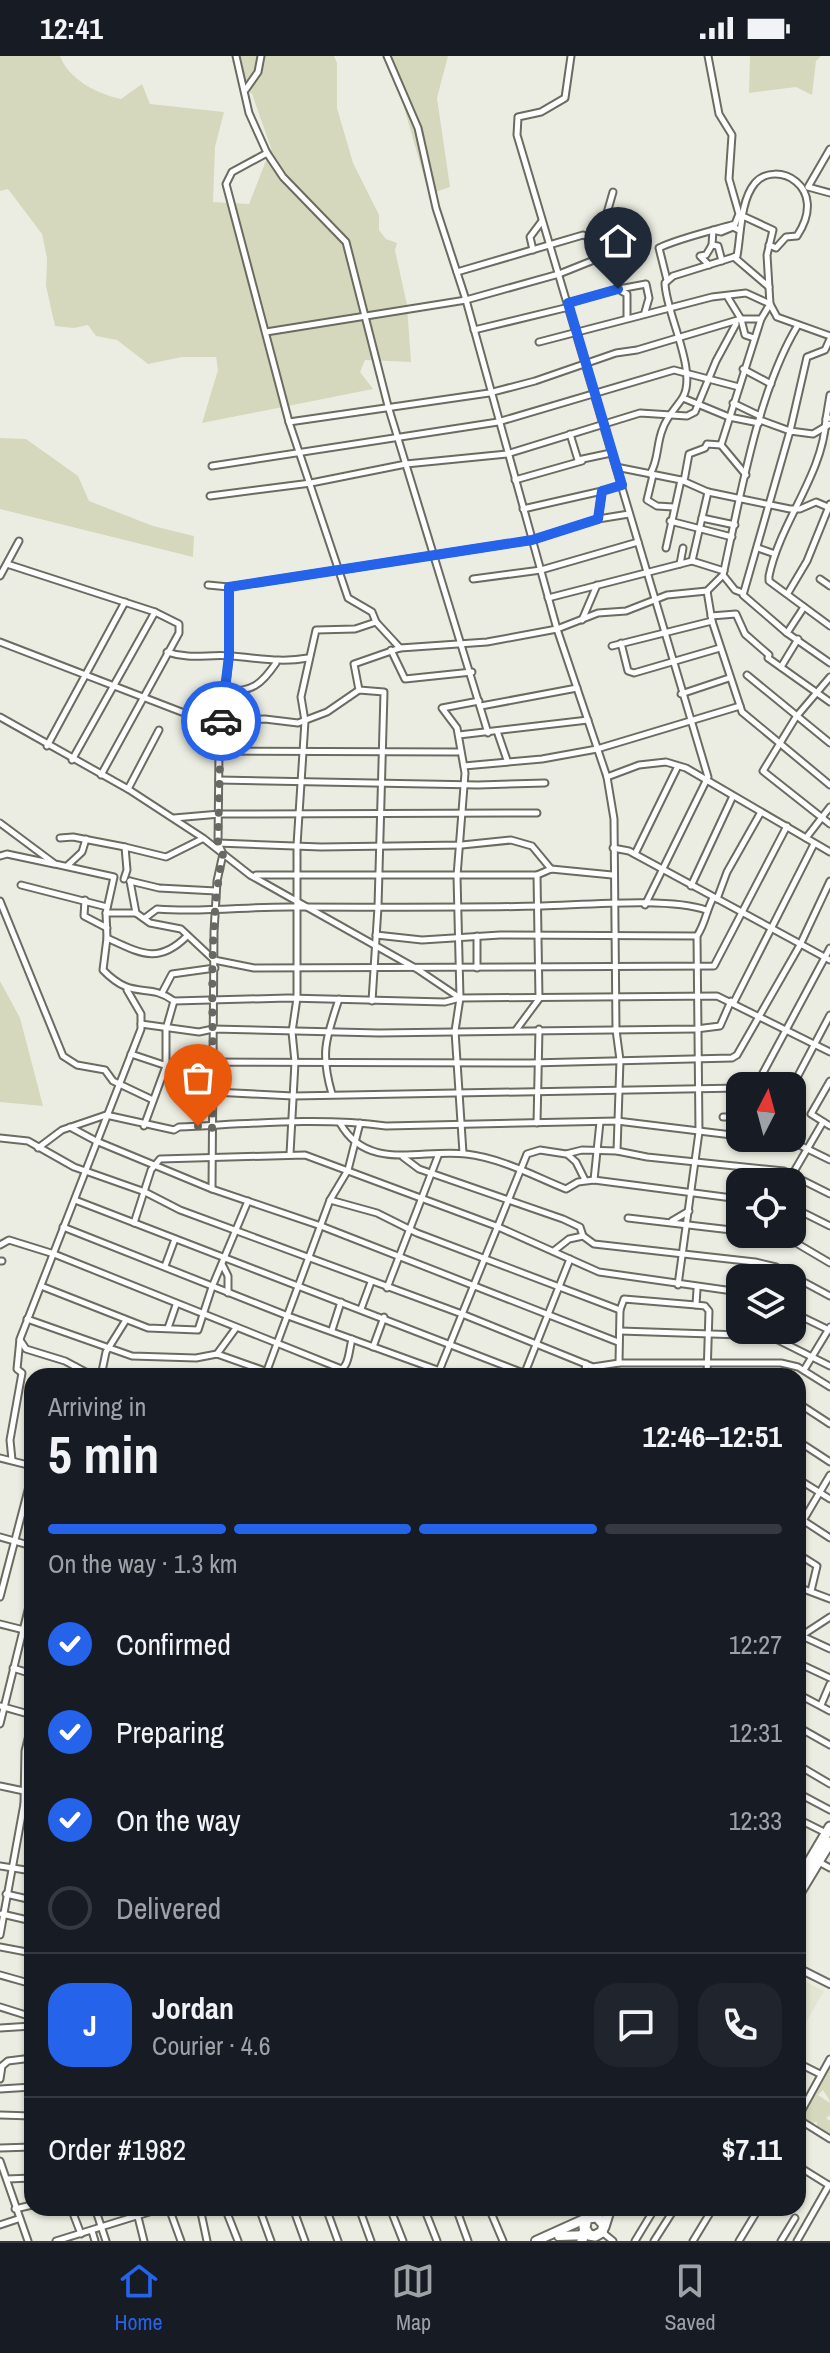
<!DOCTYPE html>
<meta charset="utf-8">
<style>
body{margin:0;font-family:"Archivo Narrow",sans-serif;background:#20242c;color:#f1f3f6;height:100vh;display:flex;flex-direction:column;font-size:30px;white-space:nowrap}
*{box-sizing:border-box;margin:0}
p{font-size:26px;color:#9ea1a6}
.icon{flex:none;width:44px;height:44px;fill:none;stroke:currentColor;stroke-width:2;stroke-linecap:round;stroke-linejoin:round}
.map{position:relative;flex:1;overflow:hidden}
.drawer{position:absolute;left:24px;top:1312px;width:782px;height:848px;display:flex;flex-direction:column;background:#171b24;border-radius:24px;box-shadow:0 2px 6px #0004}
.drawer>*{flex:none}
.needle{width:52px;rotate:6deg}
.fabs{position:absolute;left:726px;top:1016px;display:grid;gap:16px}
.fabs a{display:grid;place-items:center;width:80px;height:80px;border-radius:16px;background:#171b24;box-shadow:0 2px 6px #0004;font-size:40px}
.pin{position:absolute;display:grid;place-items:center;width:68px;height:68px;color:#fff;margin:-82px -34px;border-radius:50% 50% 50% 0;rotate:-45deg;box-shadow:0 0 8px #0007}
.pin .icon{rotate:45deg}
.courier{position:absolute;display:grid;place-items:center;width:80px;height:80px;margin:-40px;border:6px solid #2563eb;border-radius:50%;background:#fff;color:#222;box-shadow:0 2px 10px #0007}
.overview em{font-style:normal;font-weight:700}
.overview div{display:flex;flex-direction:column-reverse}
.overview{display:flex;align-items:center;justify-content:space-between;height:136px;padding:0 24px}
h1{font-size:52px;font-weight:700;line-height:60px}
.bar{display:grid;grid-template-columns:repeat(4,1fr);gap:12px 8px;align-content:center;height:96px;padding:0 24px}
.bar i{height:10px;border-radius:6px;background:#363941}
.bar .on{background:#2563eb}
.bar p{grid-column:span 4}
.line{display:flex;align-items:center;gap:20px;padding:0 24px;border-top:2px solid #363941}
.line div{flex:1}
.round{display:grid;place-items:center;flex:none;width:84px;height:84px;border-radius:24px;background:#20242c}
ol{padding:0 24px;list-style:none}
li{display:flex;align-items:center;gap:24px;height:88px}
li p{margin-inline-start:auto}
li .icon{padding:8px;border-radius:50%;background:#2563eb;color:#fff;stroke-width:4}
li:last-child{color:#9ea1a6}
li i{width:44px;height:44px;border:4px solid #363941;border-radius:50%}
.status{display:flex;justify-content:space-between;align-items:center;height:56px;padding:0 40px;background:#171b24;direction:ltr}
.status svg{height:22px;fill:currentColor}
.tabs{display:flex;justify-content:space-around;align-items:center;height:112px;border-top:2px solid #363941;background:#171b24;font-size:22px;color:#9ea1a6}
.tabs a{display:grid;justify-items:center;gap:4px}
.tabs .on{color:#2563eb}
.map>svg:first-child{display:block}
.built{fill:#e3e5d2}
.green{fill:#d6d8bd}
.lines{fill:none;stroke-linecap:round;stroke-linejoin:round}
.minor-casing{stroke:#6a6b61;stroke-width:9}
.tertiary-casing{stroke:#6a6b61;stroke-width:10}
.primary-casing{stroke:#6a6b61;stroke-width:12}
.trunk-casing{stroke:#6a6b61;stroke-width:13}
.minor{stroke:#fff;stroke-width:5}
.tertiary{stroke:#fff;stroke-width:6}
.primary{stroke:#fff;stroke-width:8}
.trunk{stroke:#fff;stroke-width:9}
.done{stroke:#686963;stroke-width:8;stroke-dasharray:0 14.4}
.route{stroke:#2563eb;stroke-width:10}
</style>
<div class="status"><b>12:41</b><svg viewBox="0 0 49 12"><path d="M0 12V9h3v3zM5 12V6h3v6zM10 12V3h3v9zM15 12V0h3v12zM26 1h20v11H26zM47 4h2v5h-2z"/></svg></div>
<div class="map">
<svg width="830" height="2185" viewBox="0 0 830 2185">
<rect width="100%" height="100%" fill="#ecede2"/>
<!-- built -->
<polygon class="built" points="798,1922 824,1935 798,1980"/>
<!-- green -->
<g class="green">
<path d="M 0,0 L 60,0 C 69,24 98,38 121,43 L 142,28 L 150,48 L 224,56 L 215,91 L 213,146 L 249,148 L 271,92 L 252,38 L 238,30 L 237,8 L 231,5 L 241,0 L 334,0 L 337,7 L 337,52 L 353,107 L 379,159 L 379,174 L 386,183 L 397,187 L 395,194 L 407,249 L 411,306 L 365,304 L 360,316 L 373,333 L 202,367 L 218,314 L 216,301 L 182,301 L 148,308 L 117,284 L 96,280 L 88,269 L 74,272 L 55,270 L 46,230 L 47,202 L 42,178 L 8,133 L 0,135 Z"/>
<polygon points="385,0 448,0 437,42 450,131 429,138 392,10"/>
<polygon points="750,0 821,0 816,5 812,39 796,31 749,37"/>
<polygon points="0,382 26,383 78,420 89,445 153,470 194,480 193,501 0,453"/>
<polygon points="0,925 20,962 43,1050 0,1046"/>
<polygon points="830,2004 830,2045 823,2034 818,2039 830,2047 830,2059 826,2062 830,2065 830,2079 817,2071 817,2066 811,2067 798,2059"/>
</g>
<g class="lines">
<!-- minor casing -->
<g class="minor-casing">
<g id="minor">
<polyline points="236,0 249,57 267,97 232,116 226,128 289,366"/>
<polyline points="387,0 418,72 436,152 466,244 557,573 607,721 614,763 616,974 620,1004 617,1095"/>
<polyline points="571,0 565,42 541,56 518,61 517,79 708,721 645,849"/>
<polyline points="246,33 258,16 261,0"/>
<polyline points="830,93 808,131 830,137"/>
<polyline points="267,97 283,121 346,186 388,350 488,677"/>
<polyline points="595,184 609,172 607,157 613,136"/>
<polyline points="533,194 530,181 542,165"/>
<polyline points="734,201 769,231"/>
<polyline points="722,205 718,190 712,189 713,174 721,176 733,171 739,174"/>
<polyline points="709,209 700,200 706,199 712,189"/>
<polyline points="457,216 583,179 595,184"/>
<path d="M 667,224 L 659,192 C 676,183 715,174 735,168 L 739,158 L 729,123 L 732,79 L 719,58 L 708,0"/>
<polyline points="619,233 646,228 649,242 645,256"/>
<polyline points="727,240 741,263 745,279 754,282"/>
<polyline points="568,247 618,233 627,238 627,262"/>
<polyline points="474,274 569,251"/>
<polyline points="266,276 466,244 559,218 594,204 595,184"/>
<polyline points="539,286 712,241 746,237 770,248 777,261 830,280"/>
<polyline points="743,313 771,328"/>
<polyline points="683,342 729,361 759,367"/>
<polyline points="733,347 760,360"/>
<path d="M 830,362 L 826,363 C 823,419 780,466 769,520 L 769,525 L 830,570"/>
<polyline points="826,363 830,339"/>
<polyline points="760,364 790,375 807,301 825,294 830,283"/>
<polyline points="830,368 813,378 790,375 743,539 787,577 830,607"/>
<polyline points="570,378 578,404 611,397"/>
<polyline points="212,410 498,366 674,314 739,331"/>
<polyline points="616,411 681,424 708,436 790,453 800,453 816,446 830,452"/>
<path d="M 650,418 C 659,404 656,388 663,372 C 667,360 677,351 683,341 C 698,315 665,255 665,227 L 673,220 L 737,200 C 741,179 740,145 755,127 C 776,103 830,130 797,180 L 786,181 L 776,192 L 769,189"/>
<polyline points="653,419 647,444 657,450 673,451"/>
<polyline points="746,419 721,389 761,263"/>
<polyline points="515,424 582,405"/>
<polyline points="684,425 689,398 705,392 707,388 721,389"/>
<polyline points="210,440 311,427 406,408 507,398 640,357 687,360 695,356 716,305 736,268"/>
<polyline points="523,453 602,435"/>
<polyline points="702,462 735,469"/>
<polyline points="598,463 602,435 622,429"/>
<polyline points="670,465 732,481"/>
<polyline points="666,492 681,424"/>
<polyline points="758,492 775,498"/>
<polyline points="692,505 708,436"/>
<polyline points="7,508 155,556 179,568 179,577 101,719"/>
<polyline points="680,508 683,492"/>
<polyline points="0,520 19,485"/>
<polyline points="473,523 541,514 638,486"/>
<polyline points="820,523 830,530"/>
<polyline points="208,529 229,531"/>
<path d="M 743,537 L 735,534 L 723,519 C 740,442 758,334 798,269"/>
<polyline points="788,537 807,505 830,448"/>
<polyline points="548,542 692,505 724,515"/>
<polyline points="711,560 736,558 745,578 769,599 768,602 830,646"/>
<polyline points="582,564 597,529"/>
<polyline points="712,565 742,656 830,729"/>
<polyline points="376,566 372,556 348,542 289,366 489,337 535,325 616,297 637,294 741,263 761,263 770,248 767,199 773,174 745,161"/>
<polyline points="787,577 804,551"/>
<polyline points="0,586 205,665 265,663 298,667 327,656 359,634 384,636 378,851 372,945"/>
<polyline points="621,587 628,615 634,617 720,592"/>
<polyline points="612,590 712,565 707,535"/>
<polyline points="391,594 405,623 472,616"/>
<path d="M 167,596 C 190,604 208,598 231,600 C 259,602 280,607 308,602"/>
<polyline points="781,611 798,583"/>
<polyline points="747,619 830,687"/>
<polyline points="830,621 796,661 763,715 830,768"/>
<polyline points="359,634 354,608 400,592 487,586 557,573 598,557 626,555 667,539 707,535 723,519"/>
<path d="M 224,635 C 252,636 261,629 276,607"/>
<polyline points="681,638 729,622"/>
<polyline points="481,650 577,632"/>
<polyline points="0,661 128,733 203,782 250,819 417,913 460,942"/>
<polyline points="497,675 507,704"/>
<polyline points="459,679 588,664"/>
<polyline points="47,690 125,546"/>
<polyline points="219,695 458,696"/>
<polyline points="72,704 155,556"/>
<polyline points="464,710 542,703 597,693 740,650"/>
<polyline points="607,721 639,709 666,706 686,712 830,796"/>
<polyline points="219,724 478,729 545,727"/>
<polyline points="128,733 159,674"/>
<polyline points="174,762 220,758 537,757"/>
<path d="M 0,767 L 55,808 L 114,821 L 106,857 L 107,882 C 140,897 158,909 187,880"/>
<polyline points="60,782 73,781 125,791"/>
<polyline points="806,782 830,751"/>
<polyline points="218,787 321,791 462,789 511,784 532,790 551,813"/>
<polyline points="613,792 629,795 830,904"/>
<polyline points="635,798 677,712"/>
<polyline points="0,800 7,798 54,808"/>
<polyline points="67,810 82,796 86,783"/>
<polyline points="256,819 537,819 551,813 612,819"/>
<polyline points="124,823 127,814 125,791 166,801 202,783"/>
<polyline points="130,825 136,857 150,867 181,873 214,904 254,912 714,910 787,770"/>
<polyline points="130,825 159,832 216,835"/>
<polyline points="21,829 107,851"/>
<polyline points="691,830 733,740"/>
<polyline points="717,843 727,816 761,756"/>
<polyline points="85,844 84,860 107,872"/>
<polyline points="0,845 63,1000 77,1009 105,1014 113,1025 153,1044"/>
<polyline points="106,857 136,857"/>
<path d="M 145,862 L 157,853 C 204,857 250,850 297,851 C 379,851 460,852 542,850 C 582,849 671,841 706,854"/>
<polyline points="376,879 422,884 500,879 697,880"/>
<polyline points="477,880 477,912"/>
<path d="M 107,882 L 103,914 C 134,946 147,925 174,945 L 288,942 L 445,946 L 460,942 L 717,940 L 830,996"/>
<polyline points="162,937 172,918 215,912"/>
<polyline points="734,946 814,788"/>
<polyline points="141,968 199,976 213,973 379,977 696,973 720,970 731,945"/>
<polyline points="516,974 539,943 537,819"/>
<polyline points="131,998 170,1011 213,1006 531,1007 732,1002 737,999 800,889 830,825"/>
<polyline points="830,1025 811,1058 830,1070"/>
<polyline points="756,1030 830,892"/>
<polyline points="792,1031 830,959"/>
<polyline points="214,1036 293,1040 740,1032"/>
<path d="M 332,1038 C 320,997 326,982 339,943"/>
<polyline points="723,1061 740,1061"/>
<path d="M 340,1067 C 368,1117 423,1092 466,1098 C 501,1102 534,1120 566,1133 L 578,1126 L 594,1124 L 740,1143"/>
<polyline points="537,1067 539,973"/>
<polyline points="144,1070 166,1010 166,973 174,945"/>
<polyline points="70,1071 96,1085 212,1133 321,1170 618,1286"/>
<polyline points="0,1082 28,1085 74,1111 145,1136 180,1154 462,1258 593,1311 619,1307 781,1307 798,1311 830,1331"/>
<polyline points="785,1082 830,1104"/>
<path d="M 38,1092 L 62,1074 L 106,1059 L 174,1074 L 179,1071 C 247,1068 319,1061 386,1070 L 617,1065 L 740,1080"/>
<polyline points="463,1097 455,975 460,942 457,820 465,717 457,672 442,652 479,645"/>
<polyline points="290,1098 295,1006 292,976 297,942 297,789 305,665 301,641 316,574 355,573 376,566 400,592"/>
<polyline points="567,1098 576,1106 585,1124"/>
<polyline points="403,1101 419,1113 563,1163 580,1171 583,1180"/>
<polyline points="792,1119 823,1066"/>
<polyline points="594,1124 600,1066"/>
<polyline points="212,1133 214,876 217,825 223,798 218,787 219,695 229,600 229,531 532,484 598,463 629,458"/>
<polyline points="75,1144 531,1320"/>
<polyline points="330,1144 377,1157 417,1177 620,1254"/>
<polyline points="792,1151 830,1170"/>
<polyline points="628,1162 740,1175"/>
<polyline points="672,1165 689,1155"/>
<polyline points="134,1167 151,1114 160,1103 305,1099 496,1170 599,1216 740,1236"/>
<polyline points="63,1171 288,1260 454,1320"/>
<polyline points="765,1178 786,1181 830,1207"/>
<polyline points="0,1189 9,1184 54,1198 344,1314"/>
<polyline points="555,1194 569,1183 583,1180 594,1188 755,1206 776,1211 830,1240"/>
<polyline points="0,1205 2,1205"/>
<polyline points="165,1210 175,1183"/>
<polyline points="223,1210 228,1220 228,1237"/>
<path d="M 678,1229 L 699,1076 L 697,880 C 706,866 706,855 713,842"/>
<polyline points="41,1230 148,1272 198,1274 212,1231 248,1145"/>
<polyline points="387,1232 438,1100"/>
<polyline points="697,1233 696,1249 705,1250 709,1255 707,1320"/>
<polyline points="361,1253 371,1226"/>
<polyline points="792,1256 829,1274"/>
<polyline points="27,1263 132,1300 196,1302 217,1298 279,1320"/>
<polyline points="168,1272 176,1249"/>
<polyline points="332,1274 341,1246"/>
<polyline points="620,1275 770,1280 830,1310"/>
<polyline points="20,1284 26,1293 65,1305 93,1320"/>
<polyline points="373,1291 384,1261"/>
<polyline points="217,1298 236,1272"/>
<polyline points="619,1307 620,1254 624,1243 696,1249"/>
<polyline points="804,1314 830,1271"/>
<polyline points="524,1319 570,1203"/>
<polyline points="68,1320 76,1311"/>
<polyline points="101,1320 106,1296 126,1264"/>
<polyline points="265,1320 330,1144 348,1114 360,1067"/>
<path d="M 329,1320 C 351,1312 347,1303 352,1283"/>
<polyline points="387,1320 397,1320"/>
<polyline points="437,1320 527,1098 540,1094 566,1098 582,1094 617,1095 647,1101 784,1115 830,1138"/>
<polyline points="584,1320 586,1308"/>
<polyline points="798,1347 830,1368"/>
<polyline points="798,1385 830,1406"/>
<polyline points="0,1402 32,1410"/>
<polyline points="12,1404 10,1384 22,1317 17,1313 20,1283 141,973 141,958 127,934"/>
<polyline points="798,1423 830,1443"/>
<polyline points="798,1461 830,1482"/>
<polyline points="798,1473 830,1419"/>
<polyline points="0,1481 32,1490"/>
<polyline points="798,1498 817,1510 811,1535"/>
<polyline points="798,1531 830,1543"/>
<polyline points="0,1541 32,1419"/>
<polyline points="0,1568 32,1576"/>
<polyline points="802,1580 830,1593"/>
<polyline points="798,1582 830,1561"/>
<polyline points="798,1607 830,1622"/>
<polyline points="13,1612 32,1618"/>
<polyline points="798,1638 830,1655"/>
<polyline points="821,1649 830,1628"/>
<polyline points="0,1650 32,1659"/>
<polyline points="0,1668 32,1538"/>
<polyline points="798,1671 830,1689"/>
<polyline points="798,1709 830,1728"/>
<polyline points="0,1730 24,1735"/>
<polyline points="798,1737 830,1754"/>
<polyline points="24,1748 32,1749"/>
<polyline points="798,1763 826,1777"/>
<polyline points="819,1806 830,1812"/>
<polyline points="0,1810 32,1815"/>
<polyline points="6,1838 32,1844"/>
<polyline points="2,1858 32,1865"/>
<polyline points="0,1879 24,1748 25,1695 32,1667"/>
<polyline points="0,1891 32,1897"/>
<polyline points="0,1919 32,1928"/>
<polyline points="0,1951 32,1961"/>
<polyline points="0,1972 32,1970"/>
<polyline points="798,2007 820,2018"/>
<polyline points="0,2023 2,2010 8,2005 32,2002"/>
<polyline points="0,2033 32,2031"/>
<polyline points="0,2059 32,2060"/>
<polyline points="798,2061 830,2003"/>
<polyline points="798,2063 830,2083"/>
<polyline points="0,2092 32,2091"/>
<polyline points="0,2105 28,2185"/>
<polyline points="798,2110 830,2130"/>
<polyline points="7,2123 32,2122"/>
<polyline points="71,2152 81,2178"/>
<polyline points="95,2152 106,2185"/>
<polyline points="169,2152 181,2185"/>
<polyline points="200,2152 207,2185"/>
<polyline points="225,2152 238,2185"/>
<polyline points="259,2152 271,2185"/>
<polyline points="293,2152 305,2185"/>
<polyline points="326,2152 338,2185"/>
<polyline points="359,2152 371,2185"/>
<polyline points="390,2152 403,2185"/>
<polyline points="424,2152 437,2185"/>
<polyline points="456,2152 468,2185"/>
<polyline points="489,2152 503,2185"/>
<polyline points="15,2153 32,2149"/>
<polyline points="138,2161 144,2185"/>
<polyline points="0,2169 18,2163"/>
<polyline points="92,2175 95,2185"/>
<polyline points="602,2176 613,2185"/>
<polyline points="56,2185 162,2152"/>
<polyline points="635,2185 655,2152"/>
<polyline points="654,2185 675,2152"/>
<polyline points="693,2185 713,2152"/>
<polyline points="739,2185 759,2152"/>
<polyline points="781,2185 795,2162"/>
<polyline points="797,2185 829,2129"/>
</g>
</g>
<!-- tertiary casing -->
<g class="tertiary-casing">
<polyline id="tertiary" points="798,1912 830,1928"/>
</g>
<!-- primary casing -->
<g class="primary-casing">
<g id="primary">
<polyline points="559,2180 589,2179"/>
<polyline points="536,2185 587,2162"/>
</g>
</g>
<!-- trunk casing -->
<g class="trunk-casing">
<g id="trunk">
<polyline points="798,1825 830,1771"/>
<polyline points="798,1839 830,1786"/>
<polyline points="604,2171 610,2152"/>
<polyline points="582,2185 587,2162 597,2161 604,2169 602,2176 595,2180 589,2179 584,2171"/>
</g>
</g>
<!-- minor -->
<use href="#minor" class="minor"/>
<!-- tertiary -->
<use href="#tertiary" class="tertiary"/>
<!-- primary -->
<use href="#primary" class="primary"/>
<!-- trunk -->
<use href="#trunk" class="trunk"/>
</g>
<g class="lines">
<!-- done -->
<path class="done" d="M 198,1070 L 212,1072 C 216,981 205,887 223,798 L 218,787 L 221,665"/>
<!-- route -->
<polyline class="route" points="221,665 229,600 229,531 532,484 598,463 602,435 622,429 568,247 618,233"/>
</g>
</svg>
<div class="fabs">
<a><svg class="needle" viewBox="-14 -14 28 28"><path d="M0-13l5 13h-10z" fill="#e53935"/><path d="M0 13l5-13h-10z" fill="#9ea1a6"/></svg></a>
<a><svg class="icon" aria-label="locate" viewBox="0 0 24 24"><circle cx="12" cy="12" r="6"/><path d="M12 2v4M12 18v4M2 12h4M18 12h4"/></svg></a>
<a><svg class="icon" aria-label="layers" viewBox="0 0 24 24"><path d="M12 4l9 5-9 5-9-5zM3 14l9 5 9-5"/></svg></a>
</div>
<div class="pin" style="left:198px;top:1070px;background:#ea580c"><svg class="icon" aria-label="bag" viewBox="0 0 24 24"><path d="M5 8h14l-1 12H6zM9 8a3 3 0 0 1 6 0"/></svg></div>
<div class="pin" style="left:618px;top:233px;background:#1f2937"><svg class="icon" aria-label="home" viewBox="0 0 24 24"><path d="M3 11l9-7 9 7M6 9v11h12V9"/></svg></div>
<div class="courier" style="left:221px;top:665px"><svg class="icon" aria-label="car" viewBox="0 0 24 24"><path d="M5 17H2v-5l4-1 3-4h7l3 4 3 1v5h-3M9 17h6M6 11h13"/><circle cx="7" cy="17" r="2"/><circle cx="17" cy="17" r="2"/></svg></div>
<section class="drawer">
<div class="overview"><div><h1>5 min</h1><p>Arriving in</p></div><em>12:46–12:51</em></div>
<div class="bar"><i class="on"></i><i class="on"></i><i class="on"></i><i></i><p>On the way · 1.3 km</p></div>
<ol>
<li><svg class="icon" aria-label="check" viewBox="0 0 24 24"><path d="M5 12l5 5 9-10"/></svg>Confirmed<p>12:27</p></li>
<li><svg class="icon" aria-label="check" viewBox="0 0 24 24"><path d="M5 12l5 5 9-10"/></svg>Preparing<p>12:31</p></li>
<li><svg class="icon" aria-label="check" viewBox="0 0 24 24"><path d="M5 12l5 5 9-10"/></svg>On the way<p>12:33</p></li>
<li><i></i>Delivered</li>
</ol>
<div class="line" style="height:144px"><b class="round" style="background:#2563eb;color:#fff">J</b><div><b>Jordan</b><p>Courier · 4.6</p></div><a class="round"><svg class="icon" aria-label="chat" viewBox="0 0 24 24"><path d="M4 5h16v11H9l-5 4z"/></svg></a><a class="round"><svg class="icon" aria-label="phone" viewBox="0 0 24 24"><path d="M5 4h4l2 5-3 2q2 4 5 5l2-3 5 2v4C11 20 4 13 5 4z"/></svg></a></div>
<div class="line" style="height:104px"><div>Order #1982</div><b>$7.11</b></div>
</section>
</div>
<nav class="tabs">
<a class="on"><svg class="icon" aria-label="home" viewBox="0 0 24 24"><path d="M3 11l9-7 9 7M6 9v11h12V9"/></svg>Home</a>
<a><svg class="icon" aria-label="map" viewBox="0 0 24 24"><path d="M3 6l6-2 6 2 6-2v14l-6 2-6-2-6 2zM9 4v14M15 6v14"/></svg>Map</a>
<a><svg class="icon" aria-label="saved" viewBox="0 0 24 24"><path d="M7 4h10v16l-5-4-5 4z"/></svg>Saved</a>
</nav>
